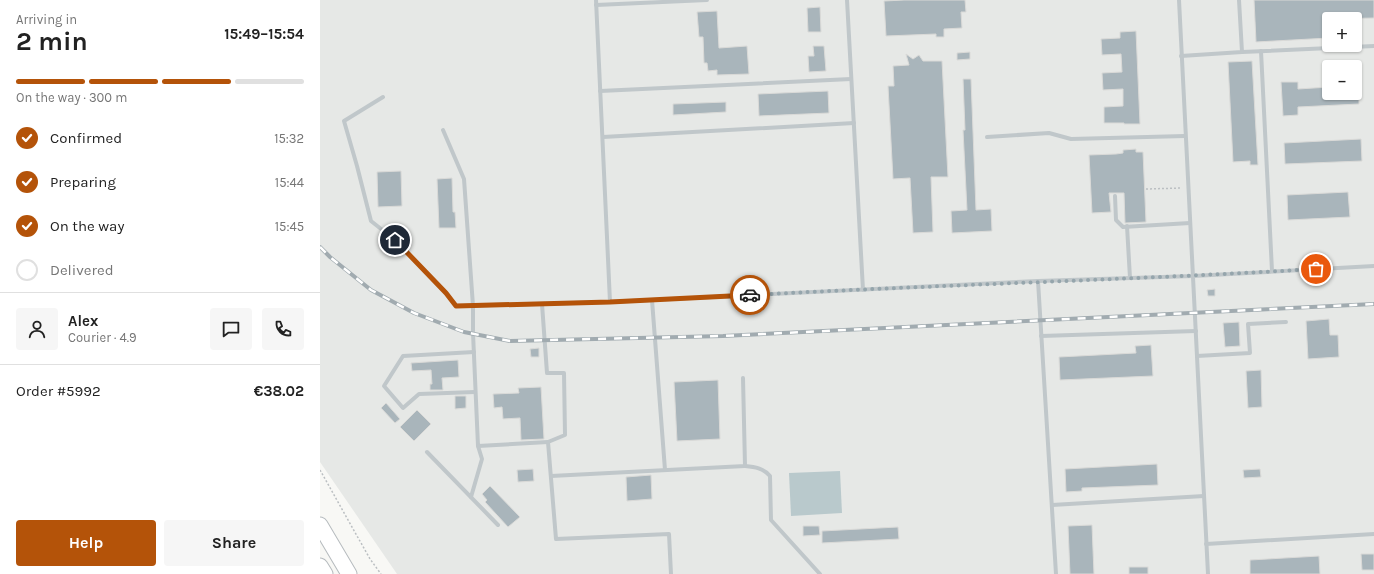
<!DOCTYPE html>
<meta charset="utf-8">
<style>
body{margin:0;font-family:Karla,sans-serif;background:#f6f6f6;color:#222;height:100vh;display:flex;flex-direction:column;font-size:15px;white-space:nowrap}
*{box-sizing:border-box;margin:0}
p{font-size:13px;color:#767676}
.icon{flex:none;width:22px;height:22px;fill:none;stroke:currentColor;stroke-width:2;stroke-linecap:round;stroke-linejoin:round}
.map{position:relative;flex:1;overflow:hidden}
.drawer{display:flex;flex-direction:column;background:#fff;width:320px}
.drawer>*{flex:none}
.tools{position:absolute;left:1002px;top:12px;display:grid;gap:8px}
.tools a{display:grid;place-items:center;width:40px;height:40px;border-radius:4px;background:#fff;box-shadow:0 1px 3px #0004;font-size:20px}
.pin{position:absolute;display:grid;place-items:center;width:34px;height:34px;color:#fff;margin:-17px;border:2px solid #fff;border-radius:50%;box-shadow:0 1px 4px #0007}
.courier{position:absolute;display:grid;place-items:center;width:40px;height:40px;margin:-20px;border:3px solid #b45309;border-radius:50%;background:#fff;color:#222;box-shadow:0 1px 5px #0007}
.head em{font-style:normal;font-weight:700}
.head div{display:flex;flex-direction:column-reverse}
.head{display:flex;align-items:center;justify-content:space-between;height:68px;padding:0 16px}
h1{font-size:26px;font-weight:700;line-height:30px}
.bar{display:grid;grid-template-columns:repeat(4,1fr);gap:6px 4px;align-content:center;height:48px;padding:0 16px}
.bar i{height:5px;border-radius:3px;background:#e0e0e0}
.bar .selected{background:#b45309}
.bar p{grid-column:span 4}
.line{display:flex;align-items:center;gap:10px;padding:0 16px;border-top:1px solid #e0e0e0}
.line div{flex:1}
.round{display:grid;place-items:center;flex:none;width:42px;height:42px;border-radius:4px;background:#f6f6f6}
ol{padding:0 16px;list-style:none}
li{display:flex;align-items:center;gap:12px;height:44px}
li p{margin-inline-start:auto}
li .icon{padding:4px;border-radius:50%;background:#b45309;color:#fff;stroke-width:4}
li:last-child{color:#767676}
li i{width:22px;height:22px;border:2px solid #e0e0e0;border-radius:50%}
.cta{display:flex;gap:8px;margin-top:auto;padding:8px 16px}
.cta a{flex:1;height:46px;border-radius:4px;background:#b45309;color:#fff;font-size:16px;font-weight:700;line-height:46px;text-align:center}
.cta a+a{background:#f6f6f6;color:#222}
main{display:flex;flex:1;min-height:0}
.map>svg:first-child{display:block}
.built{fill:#e6e8e6;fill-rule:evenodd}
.water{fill:#b9c9cc}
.building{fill:#a9b5bb;stroke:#dadad8}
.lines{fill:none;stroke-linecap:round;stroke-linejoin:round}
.highway-casing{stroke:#b6bbbe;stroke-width:17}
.path{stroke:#bbbfc2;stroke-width:1.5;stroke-dasharray:2 2;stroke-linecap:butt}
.lane{stroke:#c0c7ca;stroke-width:4}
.highway{stroke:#fff;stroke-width:15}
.rail-casing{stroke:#a1abb0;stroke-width:4}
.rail{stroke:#fff;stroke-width:2.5;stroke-dasharray:8;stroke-linecap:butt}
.done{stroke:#95a5ac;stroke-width:4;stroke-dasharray:0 7.2}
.route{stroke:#b45309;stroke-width:5}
</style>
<main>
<section class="drawer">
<div class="head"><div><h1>2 min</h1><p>Arriving in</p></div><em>15:49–15:54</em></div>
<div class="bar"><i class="selected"></i><i class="selected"></i><i class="selected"></i><i></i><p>On the way · 300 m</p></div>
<ol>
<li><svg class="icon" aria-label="check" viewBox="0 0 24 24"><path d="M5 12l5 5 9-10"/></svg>Confirmed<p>15:32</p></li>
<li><svg class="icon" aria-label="check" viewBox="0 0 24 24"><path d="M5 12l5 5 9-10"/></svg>Preparing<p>15:44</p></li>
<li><svg class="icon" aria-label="check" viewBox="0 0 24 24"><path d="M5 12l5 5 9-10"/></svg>On the way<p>15:45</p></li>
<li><i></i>Delivered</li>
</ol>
<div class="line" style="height:72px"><a class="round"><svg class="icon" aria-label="person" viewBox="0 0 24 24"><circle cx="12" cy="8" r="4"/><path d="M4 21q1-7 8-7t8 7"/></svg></a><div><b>Alex</b><p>Courier · 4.9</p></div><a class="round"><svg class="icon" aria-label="chat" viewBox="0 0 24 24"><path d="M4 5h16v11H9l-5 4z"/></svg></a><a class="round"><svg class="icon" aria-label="phone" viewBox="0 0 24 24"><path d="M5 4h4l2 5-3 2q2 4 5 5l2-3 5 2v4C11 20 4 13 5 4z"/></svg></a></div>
<div class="line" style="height:52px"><div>Order #5992</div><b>€38.02</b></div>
<div class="cta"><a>Help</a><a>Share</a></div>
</section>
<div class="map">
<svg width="1054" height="574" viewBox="0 0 1054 574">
<rect width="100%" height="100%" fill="#f8f8f5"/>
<!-- built -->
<path class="built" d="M 0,0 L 1054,0 L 1054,574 L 77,574 L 0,462 ZM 1009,19 L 1035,19 L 1035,45 L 1009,45 ZM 1009,67 L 1035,67 L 1035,93 L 1009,93 Z"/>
<!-- water -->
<polygon class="water" points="520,471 522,513 471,516 469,473"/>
<!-- building -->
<g class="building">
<polygon points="584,0 645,0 646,12 641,12 642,28 624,29 624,37 616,37 616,34 566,36 564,1"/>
<polygon points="934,0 1054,0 1054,18 1009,19 1009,38 936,42"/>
<polygon points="500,7 501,32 488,32 487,8"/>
<polygon points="397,11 399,48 427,46 429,74 397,75 397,70 388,71 387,63 384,63 383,37 379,37 377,12"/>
<polygon points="816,31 820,124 804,124 804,123 784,123 784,107 803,106 803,89 783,90 782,73 802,72 801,54 782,55 781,39 800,38 800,32"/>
<polygon points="493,46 504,46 506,71 489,72 488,56 494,56"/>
<polygon points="650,52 650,59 637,60 637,53"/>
<polygon points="586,54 593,59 599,55 603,61 622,61 628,177 611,177 613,232 593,233 590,178 573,179 568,86 574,86 573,66 589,65"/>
<polygon points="932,61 938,165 930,165 930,161 913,162 908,62"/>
<polygon points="643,79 651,79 656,210 671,209 672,231 632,233 631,211 647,210 643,130 645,130"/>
<polygon points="961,82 978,82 978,89 1009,87 1009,93 1039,93 1039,104 978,107 978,115 963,116"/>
<polygon points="508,91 509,113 439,116 438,94"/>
<polygon points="406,102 406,112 353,115 353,104"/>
<polygon points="1041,139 1042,161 965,164 964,143"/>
<polygon points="816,149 816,152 823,152 826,222 805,223 804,193 789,193 791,212 772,213 769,155 796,154 803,153 803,150"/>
<polygon points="81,171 82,206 58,207 57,172"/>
<polygon points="132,178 133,212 135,212 136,228 119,228 117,179"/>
<polygon points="1028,192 1030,217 968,220 967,195"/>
<polygon points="895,289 895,296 888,296 887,290"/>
<polygon points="1009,319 1010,335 1018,335 1019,357 988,359 986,321"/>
<polygon points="919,322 920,346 905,347 903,323"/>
<polygon points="831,345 833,376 740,380 739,357 816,353 815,346"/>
<polygon points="219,348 219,357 211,357 210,349"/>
<polygon points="138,360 139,377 122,378 123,390 110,390 110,384 112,384 111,370 92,371 91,363"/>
<polygon points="941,370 942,407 928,408 926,371"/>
<polygon points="398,380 400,439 357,441 354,382"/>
<polygon points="221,387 224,439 201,440 200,418 183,419 182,407 174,408 173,394 199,393 198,388"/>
<polygon points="135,396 146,396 146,408 135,409"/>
<polygon points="66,403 80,419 75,423 61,408"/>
<polygon points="97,410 111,424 94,441 80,427"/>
<polygon points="837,464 838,485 762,488 762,491 746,492 745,469"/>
<polygon points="213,469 214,481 198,482 197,470"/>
<polygon points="940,469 941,477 924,478 923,470"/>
<polygon points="331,475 332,499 307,501 306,477"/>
<polygon points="170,486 200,517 188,527 165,502 167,500 162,494"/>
<polygon points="772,525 774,574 750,574 748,526"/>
<polygon points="483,526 499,526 500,535 483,536"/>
<polygon points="578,527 579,539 502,543 502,531"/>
<polygon points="1041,554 1054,554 1054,570 1042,570"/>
<polygon points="999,556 1000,574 930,574 930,560"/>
<rect x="809" y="567" width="19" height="7"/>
</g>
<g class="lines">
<!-- highway casing -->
<g class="highway-casing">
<g id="highway">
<polyline points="0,525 29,574"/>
<polyline points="0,566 5,574"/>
</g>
</g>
<!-- path -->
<g class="path">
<polyline points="826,189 862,188"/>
<polyline points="0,470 50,559 61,574"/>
</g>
<!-- lane -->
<g class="lane">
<polyline points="276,0 290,302"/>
<polyline points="527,0 543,290"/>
<polyline points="859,0 888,574"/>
<polyline points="276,5 387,0"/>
<polyline points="941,51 952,271"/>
<polyline points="922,52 1054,46"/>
<polyline points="861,56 922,52 919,0"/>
<polyline points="280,91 531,79"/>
<polyline points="63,97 24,121 37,166 51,221 75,240 126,293 136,306 290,302 718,281 873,276 1054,266"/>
<polyline points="123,130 144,179 153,306 153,333 158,446 228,442"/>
<polyline points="283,137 534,123"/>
<polyline points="667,137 729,133 751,139 865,136"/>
<polyline points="795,196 796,220 803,227 870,223"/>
<polyline points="807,226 810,278"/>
<polyline points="718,281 736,574"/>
<polyline points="332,300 345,470"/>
<polyline points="222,304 227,373 244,373 245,435 228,442 236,539 349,534 351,574"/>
<polyline points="721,336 876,331"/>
<polyline points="154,352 83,356 64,386 83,408 99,394 155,392"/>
<polyline points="877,356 930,353 928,324 966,322"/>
<polyline points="107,452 178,525"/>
<path d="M 425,466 C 435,467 443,468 450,476 L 451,520 L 500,574"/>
<polyline points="231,476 425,466 423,378"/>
<polyline points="151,497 162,459 158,446"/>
<polyline points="732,505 884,496"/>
<polyline points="886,544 1054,534"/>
</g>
<!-- highway -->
<use href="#highway" class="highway"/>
<!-- rail casing -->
<g class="rail-casing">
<polyline id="rail" points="0,247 10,257 51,290 94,313 144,332 190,341 403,336 1054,304"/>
</g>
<!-- rail -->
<use href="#rail" class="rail"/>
</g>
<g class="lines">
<!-- done -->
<path class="done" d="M 430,295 C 619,285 807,280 996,269"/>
<!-- route -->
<polyline class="route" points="75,240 126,293 136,306 290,302 430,295"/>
</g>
</svg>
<div class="tools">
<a>+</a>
<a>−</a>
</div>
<div class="pin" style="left:996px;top:269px;background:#ea580c"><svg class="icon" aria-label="bag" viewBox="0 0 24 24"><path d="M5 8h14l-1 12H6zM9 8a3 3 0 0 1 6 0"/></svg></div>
<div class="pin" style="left:75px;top:240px;background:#1f2937"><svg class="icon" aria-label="home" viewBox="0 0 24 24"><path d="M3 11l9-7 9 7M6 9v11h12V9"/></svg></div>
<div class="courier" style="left:430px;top:295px"><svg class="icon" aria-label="car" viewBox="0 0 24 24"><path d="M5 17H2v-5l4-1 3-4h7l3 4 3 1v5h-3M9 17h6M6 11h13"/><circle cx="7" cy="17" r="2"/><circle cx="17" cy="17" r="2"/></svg></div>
</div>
</main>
